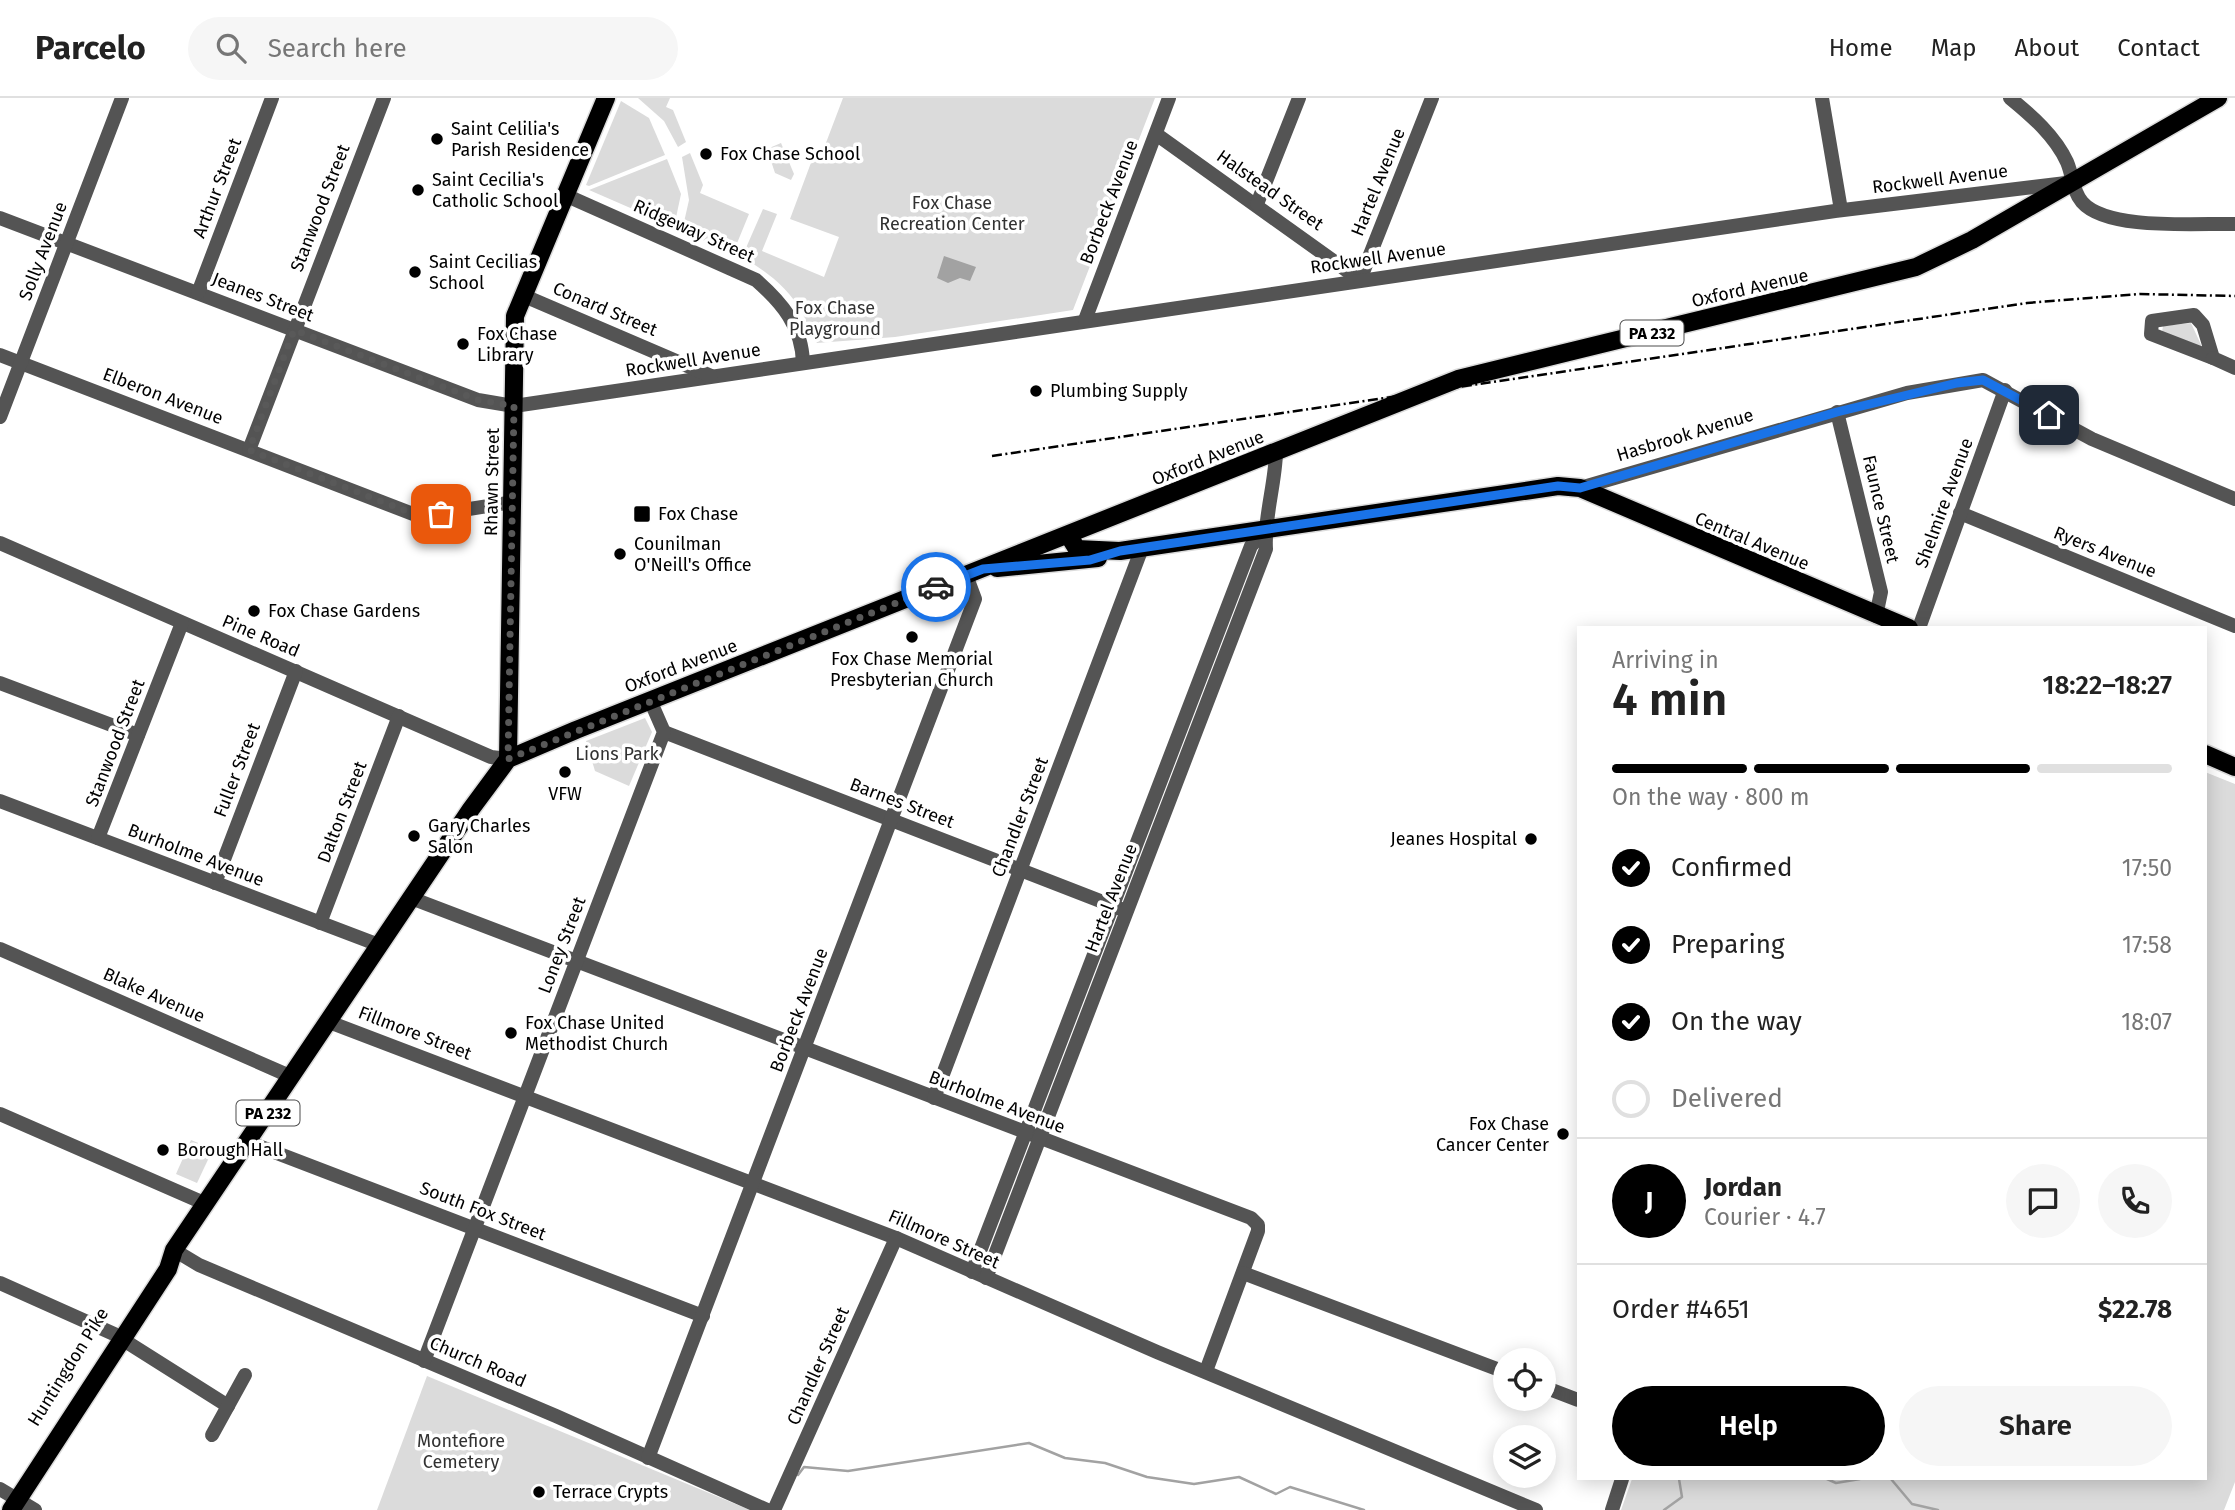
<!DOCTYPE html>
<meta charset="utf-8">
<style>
body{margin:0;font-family:"Fira Sans",sans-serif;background:#f6f6f6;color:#222;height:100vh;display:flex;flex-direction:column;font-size:26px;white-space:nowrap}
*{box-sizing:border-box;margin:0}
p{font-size:23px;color:#767676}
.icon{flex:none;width:38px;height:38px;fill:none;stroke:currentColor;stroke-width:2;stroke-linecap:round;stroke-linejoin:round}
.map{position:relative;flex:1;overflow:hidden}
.drawer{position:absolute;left:1577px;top:528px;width:630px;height:854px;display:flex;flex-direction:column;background:#fff;border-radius:0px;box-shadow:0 4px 18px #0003}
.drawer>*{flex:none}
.controls{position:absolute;left:1493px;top:1250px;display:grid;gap:14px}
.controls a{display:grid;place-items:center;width:63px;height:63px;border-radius:50%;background:#fff;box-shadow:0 4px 18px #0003;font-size:35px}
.pin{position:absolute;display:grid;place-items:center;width:60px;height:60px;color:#fff;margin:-30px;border-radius:14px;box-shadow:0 4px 10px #0006}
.courier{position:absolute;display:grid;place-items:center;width:70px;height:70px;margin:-35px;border:5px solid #1a73e8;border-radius:50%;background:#fff;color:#222;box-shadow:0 2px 9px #0007}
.overview em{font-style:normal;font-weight:600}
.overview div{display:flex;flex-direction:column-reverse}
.overview{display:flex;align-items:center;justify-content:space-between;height:119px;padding:0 35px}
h1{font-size:46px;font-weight:600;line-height:52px}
.bar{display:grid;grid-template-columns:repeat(4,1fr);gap:10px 7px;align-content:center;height:84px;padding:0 35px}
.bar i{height:9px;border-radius:5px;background:#e0e0e0}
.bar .current{background:#000}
.bar p{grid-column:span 4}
.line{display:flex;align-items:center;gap:18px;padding:0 35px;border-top:2px solid #e0e0e0}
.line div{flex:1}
.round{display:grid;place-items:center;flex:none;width:74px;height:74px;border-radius:37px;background:#f6f6f6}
ol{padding:0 35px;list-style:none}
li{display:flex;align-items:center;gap:21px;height:77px}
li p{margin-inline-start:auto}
li .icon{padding:7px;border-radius:50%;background:#000;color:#fff;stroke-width:4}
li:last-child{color:#767676}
li i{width:38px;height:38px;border:4px solid #e0e0e0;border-radius:50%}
.cta{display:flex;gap:14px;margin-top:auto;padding:14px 35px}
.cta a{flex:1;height:80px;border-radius:42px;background:#000;color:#fff;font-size:28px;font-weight:600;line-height:80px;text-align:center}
.cta a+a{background:#f6f6f6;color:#222}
header{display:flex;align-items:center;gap:42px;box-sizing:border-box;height:98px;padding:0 35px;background:#fff;border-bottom:2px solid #e0e0e0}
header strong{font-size:33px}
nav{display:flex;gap:38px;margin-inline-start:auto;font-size:24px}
.search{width:490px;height:63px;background:#f6f6f6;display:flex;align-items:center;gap:18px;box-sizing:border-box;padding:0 24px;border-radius:38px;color:#767676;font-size:26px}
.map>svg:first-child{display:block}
.green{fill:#dbdbdb}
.water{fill:#a2a2a2}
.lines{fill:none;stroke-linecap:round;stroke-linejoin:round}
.stream{stroke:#a2a2a2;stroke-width:2.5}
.major-casing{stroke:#dbdbdb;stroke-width:21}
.minor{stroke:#545454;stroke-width:14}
.major{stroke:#000;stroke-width:18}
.rail{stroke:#000;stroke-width:2.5;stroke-dasharray:10 3.5 2 3.5;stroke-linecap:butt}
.done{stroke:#595959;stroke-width:7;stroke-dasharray:0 12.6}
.route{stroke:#1a73e8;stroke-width:9}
.poi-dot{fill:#000;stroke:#fff;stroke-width:2.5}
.labels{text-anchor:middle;stroke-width:7;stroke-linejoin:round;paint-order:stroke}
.shield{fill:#fff;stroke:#4c4c4c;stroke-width:2}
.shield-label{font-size:16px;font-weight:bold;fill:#000}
.poi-label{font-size:18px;fill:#000;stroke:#fff;text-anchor:start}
.street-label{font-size:18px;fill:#000;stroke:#fff}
.park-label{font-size:18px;fill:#323232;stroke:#fff}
</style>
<header>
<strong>Parcelo</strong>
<div class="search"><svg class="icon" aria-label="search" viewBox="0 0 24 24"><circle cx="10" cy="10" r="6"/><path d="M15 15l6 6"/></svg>Search here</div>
<nav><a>Home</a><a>Map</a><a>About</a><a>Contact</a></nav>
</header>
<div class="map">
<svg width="2235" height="1412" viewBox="0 0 2235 1412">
<rect width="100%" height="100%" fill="#fff"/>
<!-- green -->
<g class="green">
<polygon points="638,0 670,0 666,9 673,12 686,44 678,49 664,23"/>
<path d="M 843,0 L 1155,0 L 1073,212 L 895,239 L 817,245 C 810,236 808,225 802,215 C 789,190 766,173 742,159 L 763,111 L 777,116 L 762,153 L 824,179 L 839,139 L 790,121 L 815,54 L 824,50 Z"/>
<polygon points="621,3 649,20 665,57 589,88 586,87"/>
<polygon points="781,45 794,76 791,82 775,75 767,51"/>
<polygon points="690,55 703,87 700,95 749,116 733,155 682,133 689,102 682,59"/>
<polygon points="667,61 681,96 674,129 589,92"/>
<polygon points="2191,225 2203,251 2162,234 2163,228"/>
<polygon points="645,620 652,634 629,688 595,673 586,643"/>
<polygon points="2205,674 2235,686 2235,1384 2224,1412 1621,1412 1632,1381 2205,1381"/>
<polygon points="191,1042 213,1051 197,1085 176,1076"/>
<polygon points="427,1278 750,1412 377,1412"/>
</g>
<!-- water -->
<polygon class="water" points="944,158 976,169 970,183 960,180 948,185 937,180"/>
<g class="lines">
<!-- stream -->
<g class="stream">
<polyline points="798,1377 804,1369 848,1373 1029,1345 1065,1360 1105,1365 1147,1379 1194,1386 1239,1379 1276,1396 1290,1389 1364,1412"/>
<polyline points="1827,1381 1836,1385 1860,1381"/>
<polyline points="1891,1381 1912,1406 1938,1412"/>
<polyline points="1664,1412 1682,1399 1679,1381"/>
</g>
<!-- major casing -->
<g class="major-casing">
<g id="major">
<polyline points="1069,438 1077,451 1120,453 1558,388 1580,390 1909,530"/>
<polyline points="997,470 1098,460"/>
<polyline points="2205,656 2235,669"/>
<polyline points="508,661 515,218 606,0"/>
<polyline points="11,1412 168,1171 174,1152 471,711 508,661 576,632 1458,281 1916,169 1972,142 2218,0"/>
</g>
</g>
<!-- minor -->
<g class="minor">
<polyline points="1822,0 1841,112"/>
<path d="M 2010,0 C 2032,18 2055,38 2067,64 C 2073,78 2072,92 2082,104 C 2107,133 2198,125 2235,126"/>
<polyline points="1156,36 1360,182 1432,0"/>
<path d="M 565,97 L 756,182 C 782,205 802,228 803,265"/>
<polyline points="1257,106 1299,0"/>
<polyline points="0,120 478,302 514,308 1835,113 2066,85"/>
<polyline points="198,195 272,0"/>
<polyline points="522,197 711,278"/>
<polygon points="2194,217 2203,227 2213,260 2151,236 2152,223"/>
<polyline points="1085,222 1169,0"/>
<polyline points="0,257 413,416 425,418 513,404"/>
<polyline points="2213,260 2235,270"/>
<polyline points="1837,314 1881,494 1876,518"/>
<polyline points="0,319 122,0"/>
<polyline points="249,352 384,0"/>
<polyline points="1580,390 1907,295 1983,282 2092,341 2235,401"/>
<polyline points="1960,415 2235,528"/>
<polyline points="0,445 491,659 508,661"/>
<polyline points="1919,530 2005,292"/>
<polyline points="0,585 138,637"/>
<polyline points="664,634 1121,811"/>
<polyline points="0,703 379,847"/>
<polyline points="98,740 182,525"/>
<polyline points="215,785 296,573"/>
<polyline points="411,800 1251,1120 1258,1127 1258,1133 1206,1273"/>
<polyline points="320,825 399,618"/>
<polyline points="0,851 292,979"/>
<polyline points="329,924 896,1140 1157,1254 1536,1412"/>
<polyline points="934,1000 1142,450"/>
<polyline points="0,1016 206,1106"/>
<polyline points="248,1044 703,1218"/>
<polyline points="174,1152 199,1167 556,1318 767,1412"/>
<polyline points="972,1174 1251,448 1265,433"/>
<polyline points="1243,1175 1505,1274"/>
<path d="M 986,1180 L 1266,451 C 1264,419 1275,387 1276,355"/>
<polyline points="0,1185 114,1236 228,1308"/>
<polyline points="424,1263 664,634 650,602"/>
<polyline points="1544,1289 1578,1302"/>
<polyline points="212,1337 245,1277"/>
<polyline points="648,1360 975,501 966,477"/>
<polyline points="0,1391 35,1412"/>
<polyline points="774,1412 896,1140"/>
<polyline points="1612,1412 1622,1381"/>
</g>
<!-- major -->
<use href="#major" class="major"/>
<!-- rail -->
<polyline class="rail" points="992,358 2027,205 2140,196 2235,198"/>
</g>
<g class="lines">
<!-- done -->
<polyline class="done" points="441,416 414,416 249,352 294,232 478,302 514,308 508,661 936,489"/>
<!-- route -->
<polyline class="route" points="936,489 983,471 1090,462 1120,453 1558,388 1580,390 1837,314 1957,285 1983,282 2049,317"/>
</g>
<!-- markers -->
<g class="poi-dot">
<circle cx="437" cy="41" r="7"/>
<circle cx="706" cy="56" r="7"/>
<circle cx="418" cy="92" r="7"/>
<circle cx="415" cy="174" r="7"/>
<circle cx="463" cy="246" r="7"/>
<circle cx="1036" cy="293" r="7"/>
<rect x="633" y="407" width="18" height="18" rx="3.5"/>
<circle cx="620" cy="456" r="7"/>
<circle cx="254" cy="513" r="7"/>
<circle cx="912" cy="539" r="7"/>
<circle cx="565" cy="674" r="7"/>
<circle cx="414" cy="738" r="7"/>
<circle cx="1531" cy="741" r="7"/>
<circle cx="511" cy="935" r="7"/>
<circle cx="1563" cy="1036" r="7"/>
<circle cx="163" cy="1052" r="7"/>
<circle cx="539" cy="1394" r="7"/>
</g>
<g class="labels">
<!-- shield labels -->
<g class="shield">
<rect x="1620.5" y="222.5" width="63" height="25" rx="5"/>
<rect x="236.5" y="1002.5" width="63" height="25" rx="5"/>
</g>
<g class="shield-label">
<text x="1652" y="241">PA 232</text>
<text x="268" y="1021">PA 232</text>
</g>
<!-- poi labels -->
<g class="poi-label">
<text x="451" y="37">Saint Celilia's<tspan x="451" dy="21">Parish Residence</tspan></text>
<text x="720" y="62">Fox Chase School</text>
<text x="432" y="88">Saint Cecilia's<tspan x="432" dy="21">Catholic School</tspan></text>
<text x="429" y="170">Saint Cecilias<tspan x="429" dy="21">School</tspan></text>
<text x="477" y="242">Fox Chase<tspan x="477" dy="21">Library</tspan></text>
<text x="1050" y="299">Plumbing Supply</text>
<text x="658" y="422">Fox Chase</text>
<text x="634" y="452">Counilman<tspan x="634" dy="21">O'Neill's Office</tspan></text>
<text x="268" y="519">Fox Chase Gardens</text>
<text x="912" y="567" text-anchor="middle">Fox Chase Memorial<tspan x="912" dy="21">Presbyterian Church</tspan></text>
<text x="565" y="702" text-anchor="middle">VFW</text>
<text x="428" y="734">Gary Charles<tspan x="428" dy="21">Salon</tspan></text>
<text x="1517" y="747" text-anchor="end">Jeanes Hospital</text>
<text x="525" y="931">Fox Chase United<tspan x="525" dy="21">Methodist Church</tspan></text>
<text x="1549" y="1032" text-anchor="end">Fox Chase<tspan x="1549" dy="21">Cancer Center</tspan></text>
<text x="177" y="1058">Borough Hall</text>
<text x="553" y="1400">Terrace Crypts</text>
</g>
<!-- street labels -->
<g class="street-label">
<text transform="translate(1940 81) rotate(-7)" y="6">Rockwell Avenue</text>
<text transform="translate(1378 84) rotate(-68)" y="6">Hartel Avenue</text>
<text transform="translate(217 90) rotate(-69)" y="6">Arthur Street</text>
<text transform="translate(1270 92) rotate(35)" y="6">Halstead Street</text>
<text transform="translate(1109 104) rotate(-69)" y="6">Borbeck Avenue</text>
<text transform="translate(320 110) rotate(-69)" y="6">Stanwood Street</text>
<text transform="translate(694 133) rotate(24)" y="6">Ridgeway Street</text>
<text transform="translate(43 153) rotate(-69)" y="6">Solly Avenue</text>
<text transform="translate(1378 160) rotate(-8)" y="6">Rockwell Avenue</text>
<text transform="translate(1750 190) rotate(-13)" y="6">Oxford Avenue</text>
<text transform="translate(263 199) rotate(21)" y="6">Jeanes Street</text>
<text transform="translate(605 211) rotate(23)" y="6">Conard Street</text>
<text transform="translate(693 262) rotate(-9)" y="6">Rockwell Avenue</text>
<text transform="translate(163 298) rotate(21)" y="6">Elberon Avenue</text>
<text transform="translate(1685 337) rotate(-17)" y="6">Hasbrook Avenue</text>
<text transform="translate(1208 360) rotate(-22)" y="6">Oxford Avenue</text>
<text transform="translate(492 384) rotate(-89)" y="6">Rhawn Street</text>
<text transform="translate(1944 405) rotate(-70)" y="6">Shelmire Avenue</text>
<text transform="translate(1881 411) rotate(77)" y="6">Faunce Street</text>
<text transform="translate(1752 443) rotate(23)" y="6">Central Avenue</text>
<text transform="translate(2105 454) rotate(22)" y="6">Ryers Avenue</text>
<text transform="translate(261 538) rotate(23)" y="6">Pine Road</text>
<text transform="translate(681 568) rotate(-21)" y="6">Oxford Avenue</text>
<text transform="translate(115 645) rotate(-69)" y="6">Stanwood Street</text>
<text transform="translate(237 672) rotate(-69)" y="6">Fuller Street</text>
<text transform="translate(902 705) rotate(21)" y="6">Barnes Street</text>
<text transform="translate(342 714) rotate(-69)" y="6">Dalton Street</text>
<text transform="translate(1020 719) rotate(-69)" y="6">Chandler Street</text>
<text transform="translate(196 757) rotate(21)" y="6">Burholme Avenue</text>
<text transform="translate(1111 800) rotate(-69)" y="6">Hartel Avenue</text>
<text transform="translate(562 847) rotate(-69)" y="6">Loney Street</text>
<text transform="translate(154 897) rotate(24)" y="6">Blake Avenue</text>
<text transform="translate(799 912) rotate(-69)" y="6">Borbeck Avenue</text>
<text transform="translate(415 935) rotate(21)" y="6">Fillmore Street</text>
<text transform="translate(997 1004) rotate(21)" y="6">Burholme Avenue</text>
<text transform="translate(483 1113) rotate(21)" y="6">South Fox Street</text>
<text transform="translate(944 1141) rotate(24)" y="6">Fillmore Street</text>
<text transform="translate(478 1264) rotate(23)" y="6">Church Road</text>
<text transform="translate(818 1268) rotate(-66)" y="6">Chandler Street</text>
<text transform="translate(68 1269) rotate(-58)" y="6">Huntingdon Pike</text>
</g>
<!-- park labels -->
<g class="park-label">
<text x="952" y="111">Fox Chase<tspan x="952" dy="21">Recreation Center</tspan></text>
<text x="835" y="216">Fox Chase<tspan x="835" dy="21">Playground</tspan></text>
<text x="617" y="662">Lions Park</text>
<text x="461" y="1349">Montefiore<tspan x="461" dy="21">Cemetery</tspan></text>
</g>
</g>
</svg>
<div class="controls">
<a><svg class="icon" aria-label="locate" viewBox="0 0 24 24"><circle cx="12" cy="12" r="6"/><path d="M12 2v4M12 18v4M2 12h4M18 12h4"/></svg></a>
<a><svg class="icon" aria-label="layers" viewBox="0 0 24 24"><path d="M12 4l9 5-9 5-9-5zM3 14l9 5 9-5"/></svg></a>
</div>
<div class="pin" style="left:441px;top:416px;background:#ea580c"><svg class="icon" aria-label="bag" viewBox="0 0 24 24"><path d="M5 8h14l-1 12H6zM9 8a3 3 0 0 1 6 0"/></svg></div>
<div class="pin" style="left:2049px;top:317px;background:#1f2937"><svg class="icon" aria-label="home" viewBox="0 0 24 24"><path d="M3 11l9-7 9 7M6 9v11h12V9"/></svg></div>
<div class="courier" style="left:936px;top:489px"><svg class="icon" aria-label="car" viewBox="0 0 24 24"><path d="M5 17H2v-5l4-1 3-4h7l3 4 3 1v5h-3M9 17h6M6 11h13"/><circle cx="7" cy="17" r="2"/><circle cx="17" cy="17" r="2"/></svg></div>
<section class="drawer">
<div class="overview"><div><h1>4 min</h1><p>Arriving in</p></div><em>18:22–18:27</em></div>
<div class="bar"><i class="current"></i><i class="current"></i><i class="current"></i><i></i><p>On the way · 800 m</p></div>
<ol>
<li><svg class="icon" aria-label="check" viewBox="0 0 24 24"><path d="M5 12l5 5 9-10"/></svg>Confirmed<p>17:50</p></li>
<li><svg class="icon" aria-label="check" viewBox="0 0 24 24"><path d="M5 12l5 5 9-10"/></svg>Preparing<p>17:58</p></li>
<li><svg class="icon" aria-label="check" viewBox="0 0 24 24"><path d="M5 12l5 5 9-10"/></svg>On the way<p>18:07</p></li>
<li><i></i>Delivered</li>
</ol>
<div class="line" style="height:126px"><b class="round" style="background:#000;color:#fff">J</b><div><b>Jordan</b><p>Courier · 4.7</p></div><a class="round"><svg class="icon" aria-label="chat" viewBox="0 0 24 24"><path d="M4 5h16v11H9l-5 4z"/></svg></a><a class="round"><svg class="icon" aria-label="phone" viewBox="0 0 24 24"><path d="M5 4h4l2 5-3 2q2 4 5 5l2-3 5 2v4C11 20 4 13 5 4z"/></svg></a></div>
<div class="line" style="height:91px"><div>Order #4651</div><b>$22.78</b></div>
<div class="cta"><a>Help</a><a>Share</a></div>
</section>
</div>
